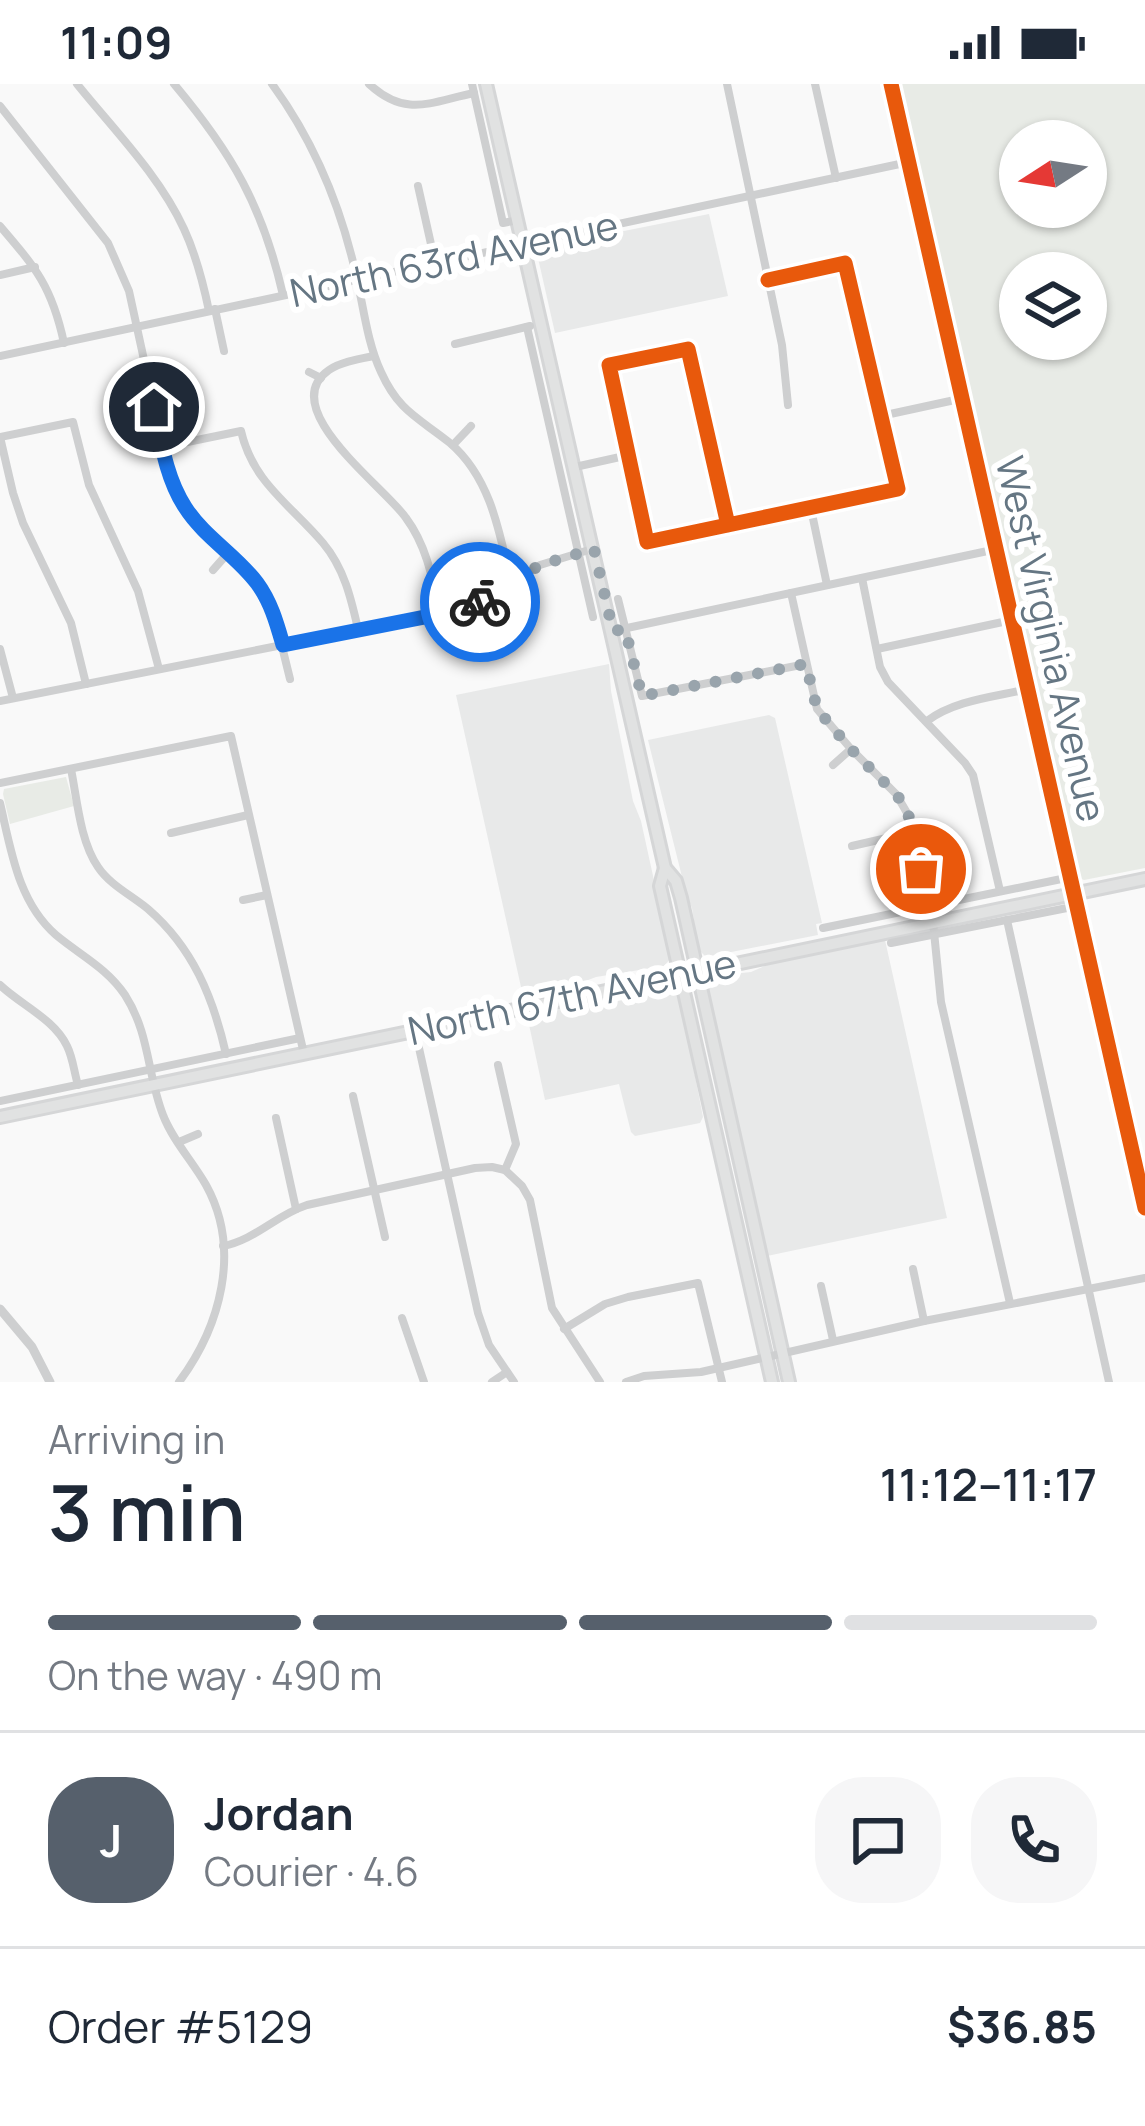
<!DOCTYPE html>
<meta charset="utf-8">
<style>
body{margin:0;font-family:Manrope,sans-serif;background:#f6f6f7;color:#1f2937;height:100vh;display:flex;flex-direction:column;font-size:45px;white-space:nowrap}
*{box-sizing:border-box;margin:0}
p{font-size:39px;color:#747a83}
.icon{flex:none;width:66px;height:66px;fill:none;stroke:currentColor;stroke-width:2;stroke-linecap:round;stroke-linejoin:round}
.map{position:relative;height:1298px;overflow:hidden}
.details{display:flex;flex-direction:column;background:#fff;flex:1}
.details>*{flex:none}
.needle{width:78px;rotate:258deg}
.tools{position:absolute;left:999px;top:36px;display:grid;gap:24px}
.tools a{display:grid;place-items:center;width:108px;height:108px;border-radius:50%;background:#fff;box-shadow:0 3px 9px #0004;font-size:60px}
.pin{position:absolute;display:grid;place-items:center;width:102px;height:102px;color:#fff;margin:-51px;border:6px solid #fff;border-radius:50%;box-shadow:0 3px 12px #0007}
.courier{position:absolute;display:grid;place-items:center;width:120px;height:120px;margin:-60px;border:9px solid #1a73e8;border-radius:50%;background:#fff;color:#222;box-shadow:0 3px 15px #0007}
.head em{font-style:normal;font-weight:600}
.head div{display:flex;flex-direction:column-reverse}
.head{display:flex;align-items:center;justify-content:space-between;height:204px;padding:0 48px}
h1{font-size:78px;font-weight:600;line-height:90px}
.bar{display:grid;grid-template-columns:repeat(4,1fr);gap:18px 12px;align-content:center;height:144px;padding:0 48px}
.bar i{height:15px;border-radius:9px;background:#e0e1e3}
.bar .selected{background:#56606c}
.bar p{grid-column:span 4}
.line{display:flex;align-items:center;gap:30px;padding:0 48px;border-top:3px solid #e0e1e3}
.line div{flex:1}
.round{display:grid;place-items:center;flex:none;width:126px;height:126px;border-radius:48px;background:#f6f6f7}
.status{display:flex;justify-content:space-between;align-items:center;height:84px;padding:0 60px;background:#fff;direction:ltr}
.status svg{height:33px;fill:currentColor}
.map>svg:first-child{display:block}
.built{fill:#e8e9e9}
.green{fill:#e8ebe6;fill-rule:evenodd}
.lines{fill:none;stroke-linecap:round;stroke-linejoin:round}
.secondary-casing{stroke:#d5d6d7;stroke-width:16}
.minor{stroke:#cecfd0;stroke-width:8}
.tertiary{stroke:#cecfd0;stroke-width:9}
.secondary{stroke:#e1e2e2;stroke-width:10}
.cycleway-casing{stroke:#fff;stroke-width:22}
.cycleway{stroke:#e8590c;stroke-width:15}
.done{stroke:#99a4ac;stroke-width:12;stroke-dasharray:0 21.6}
.route{stroke:#1a73e8;stroke-width:15}
.labels{text-anchor:middle;stroke-width:12;stroke-linejoin:round;paint-order:stroke}
.street-label{font-size:39px;fill:#657683;stroke:#fff}
</style>
<div class="status"><b>11:09</b><svg viewBox="0 0 49 12"><path d="M0 12V9h3v3zM5 12V6h3v6zM10 12V3h3v9zM15 12V0h3v12zM26 1h20v11H26zM47 4h2v5h-2z"/></svg></div>
<div class="map">
<svg width="1145" height="1298" viewBox="0 0 1145 1298">
<rect width="100%" height="100%" fill="#f9f9f9"/>
<!-- built -->
<g class="built">
<polygon points="709,130 728,212 555,249 538,174 544,163"/>
<polygon points="609,580 611,607 633,717 641,737 671,874 664,882 596,893 575,901 523,912 456,611"/>
<polygon points="769,631 775,634 822,839 816,840 818,851 706,873 698,865 692,824 687,813 648,656"/>
<polygon points="885,856 947,1134 767,1172 707,900 714,892 751,888 767,881"/>
<polygon points="669,902 676,904 679,909 703,1033 700,1039 635,1052 631,1048 619,1000 545,1016 527,931"/>
</g>
<!-- green -->
<g class="green">
<path d="M 898,0 L 1145,0 L 1145,784 L 1084,796 L 1077,793 L 1075,789 ZM 1020,57 L 1086,57 L 1086,123 L 1020,123 ZM 1020,189 L 1086,189 L 1086,255 L 1020,255 Z"/>
<polygon points="66,693 74,722 10,740 3,710 4,705"/>
</g>
<g class="lines">
<!-- secondary casing -->
<g class="secondary-casing">
<g id="secondary">
<polyline points="486,0 665,784 676,797 681,814 789,1298"/>
<polyline points="665,784 660,802 772,1298"/>
<polyline points="0,1033 1145,795"/>
</g>
</g>
<!-- minor -->
<g class="minor">
<path d="M 77,0 C 114,46 159,91 184,145 C 196,171 203,198 209,227"/>
<path d="M 174,0 C 232,69 263,123 283,211"/>
<path d="M 272,0 C 313,56 338,115 354,182 C 363,217 366,256 381,288 C 399,328 419,334 450,359 C 491,394 500,450 511,499"/>
<path d="M 369,0 C 406,34 430,18 474,9"/>
<polyline points="472,0 503,139 518,136"/>
<polyline points="727,0 782,261 788,321"/>
<polyline points="815,0 836,94"/>
<polyline points="891,0 1145,1124"/>
<polyline points="0,22 108,159 129,207 163,363 175,405 197,440 259,501 276,538 290,595"/>
<polyline points="418,102 435,178"/>
<path d="M 0,142 C 36,184 52,203 64,259"/>
<polyline points="0,191 35,183"/>
<polyline points="215,225 224,267"/>
<polyline points="527,243 593,533"/>
<polyline points="455,260 530,242"/>
<polyline points="0,272 909,78"/>
<path d="M 374,272 C 359,275 341,278 329,286 C 274,324 386,404 406,434 C 427,462 433,497 440,530"/>
<polyline points="309,288 321,294"/>
<polyline points="881,332 964,314"/>
<polyline points="0,353 73,338 89,401 138,507 159,585"/>
<polyline points="0,353 13,409 23,439 71,539 86,600"/>
<polyline points="453,361 471,342"/>
<path d="M 163,363 L 241,347 C 253,399 291,421 323,459 C 344,484 351,514 358,545"/>
<polyline points="575,383 629,371"/>
<polyline points="811,425 827,501"/>
<polyline points="728,441 688,265 609,281 647,458 898,405 845,179 768,196"/>
<polyline points="213,486 228,469"/>
<polyline points="862,494 880,583 888,598 965,679 973,691 1000,807"/>
<polyline points="791,509 817,625 851,665 896,710 910,734 933,838 941,918 1010,1219"/>
<polyline points="618,515 642,612 806,580"/>
<polyline points="613,547 997,465"/>
<polyline points="0,565 13,614"/>
<polyline points="877,565 1012,536"/>
<polyline points="0,617 459,526 490,513 540,481 592,465"/>
<path d="M 927,637 C 955,616 994,613 1028,605"/>
<polyline points="833,681 851,665"/>
<path d="M 71,685 C 77,715 80,757 98,783 C 110,801 131,811 148,825 C 193,864 213,913 226,970"/>
<polyline points="0,699 231,652 304,970"/>
<path d="M 0,719 C 11,766 18,818 56,851 C 80,871 107,884 125,911 C 150,950 147,990 163,1031 C 173,1057 193,1078 206,1101 C 242,1166 220,1243 179,1298"/>
<polyline points="171,749 248,731"/>
<polyline points="852,762 913,748"/>
<polyline points="243,816 267,811"/>
<polyline points="1007,836 1109,1298"/>
<polyline points="823,844 1071,793"/>
<polyline points="891,859 1077,822"/>
<path d="M 0,901 C 21,921 54,935 67,962 C 73,974 74,988 78,1001"/>
<polyline points="415,946 478,1229 489,1261 514,1298"/>
<polyline points="498,981 516,1060 505,1086 522,1102 530,1116 552,1224 600,1298"/>
<polyline points="353,1012 385,1153"/>
<polyline points="0,1017 300,954"/>
<polyline points="276,1034 296,1125"/>
<polyline points="179,1058 198,1050"/>
<path d="M 223,1162 C 255,1156 276,1131 307,1121 L 475,1084 L 492,1083 L 505,1086"/>
<polyline points="913,1185 924,1237"/>
<polyline points="821,1202 833,1256"/>
<polyline points="402,1234 424,1298"/>
<polyline points="564,1245 605,1220 628,1213 698,1199 722,1298"/>
<polyline points="492,1298 507,1288"/>
<polyline points="626,1298 644,1292 701,1288 924,1237 1145,1194"/>
</g>
<!-- tertiary -->
<polyline class="tertiary" points="0,1225 32,1263 50,1298"/>
<!-- secondary -->
<use href="#secondary" class="secondary"/>
<!-- cycleway casing -->
<g class="cycleway-casing">
<g id="cycleway">
<polyline points="891,0 1145,1124"/>
<polyline points="728,441 688,265 609,281 647,458 898,405 845,179 768,196"/>
</g>
</g>
<!-- cycleway -->
<use href="#cycleway" class="cycleway"/>
</g>
<g class="lines">
<!-- done -->
<polyline class="done" points="480,518 540,481 594,465 613,547 625,545 642,612 806,580 817,625 851,665 896,710 907,725 921,785"/>
<!-- route -->
<path class="route" d="M 154,323 C 161,357 166,394 185,423 C 204,453 236,471 257,499 C 271,518 277,540 283,561 L 440,530 L 480,518"/>
</g>
<g class="labels">
<!-- street labels -->
<g class="street-label">
<text transform="translate(454 175) rotate(-12)" y="14">North 63rd Avenue</text>
<text transform="translate(1051 555) rotate(77)" y="14">West Virginia Avenue</text>
<text transform="translate(572 913) rotate(-12)" y="14">North 67th Avenue</text>
</g>
</g>
</svg>
<div class="tools">
<a><svg class="needle" viewBox="-14 -14 28 28"><path d="M0-13l5 13h-10z" fill="#e53935"/><path d="M0 13l5-13h-10z" fill="#747a83"/></svg></a>
<a><svg class="icon" aria-label="layers" viewBox="0 0 24 24"><path d="M12 4l9 5-9 5-9-5zM3 14l9 5 9-5"/></svg></a>
</div>
<div class="pin" style="left:921px;top:785px;background:#ea580c"><svg class="icon" aria-label="bag" viewBox="0 0 24 24"><path d="M5 8h14l-1 12H6zM9 8a3 3 0 0 1 6 0"/></svg></div>
<div class="pin" style="left:154px;top:323px;background:#1f2937"><svg class="icon" aria-label="home" viewBox="0 0 24 24"><path d="M3 11l9-7 9 7M6 9v11h12V9"/></svg></div>
<div class="courier" style="left:480px;top:518px"><svg class="icon" aria-label="bike" viewBox="0 0 24 24"><circle cx="6" cy="16" r="4"/><circle cx="18" cy="16" r="4"/><path d="M6 16l4-8h5l3 8M10 8l3 8H6M13 5h3"/></svg></div>
</div>
<section class="details">
<div class="head"><div><h1>3 min</h1><p>Arriving in</p></div><em>11:12–11:17</em></div>
<div class="bar"><i class="selected"></i><i class="selected"></i><i class="selected"></i><i></i><p>On the way · 490 m</p></div>
<div class="line" style="height:216px"><b class="round" style="background:#56606c;color:#fff">J</b><div><b>Jordan</b><p>Courier · 4.6</p></div><a class="round"><svg class="icon" aria-label="chat" viewBox="0 0 24 24"><path d="M4 5h16v11H9l-5 4z"/></svg></a><a class="round"><svg class="icon" aria-label="phone" viewBox="0 0 24 24"><path d="M5 4h4l2 5-3 2q2 4 5 5l2-3 5 2v4C11 20 4 13 5 4z"/></svg></a></div>
<div class="line" style="height:156px"><div>Order #5129</div><b>$36.85</b></div>
</section>
